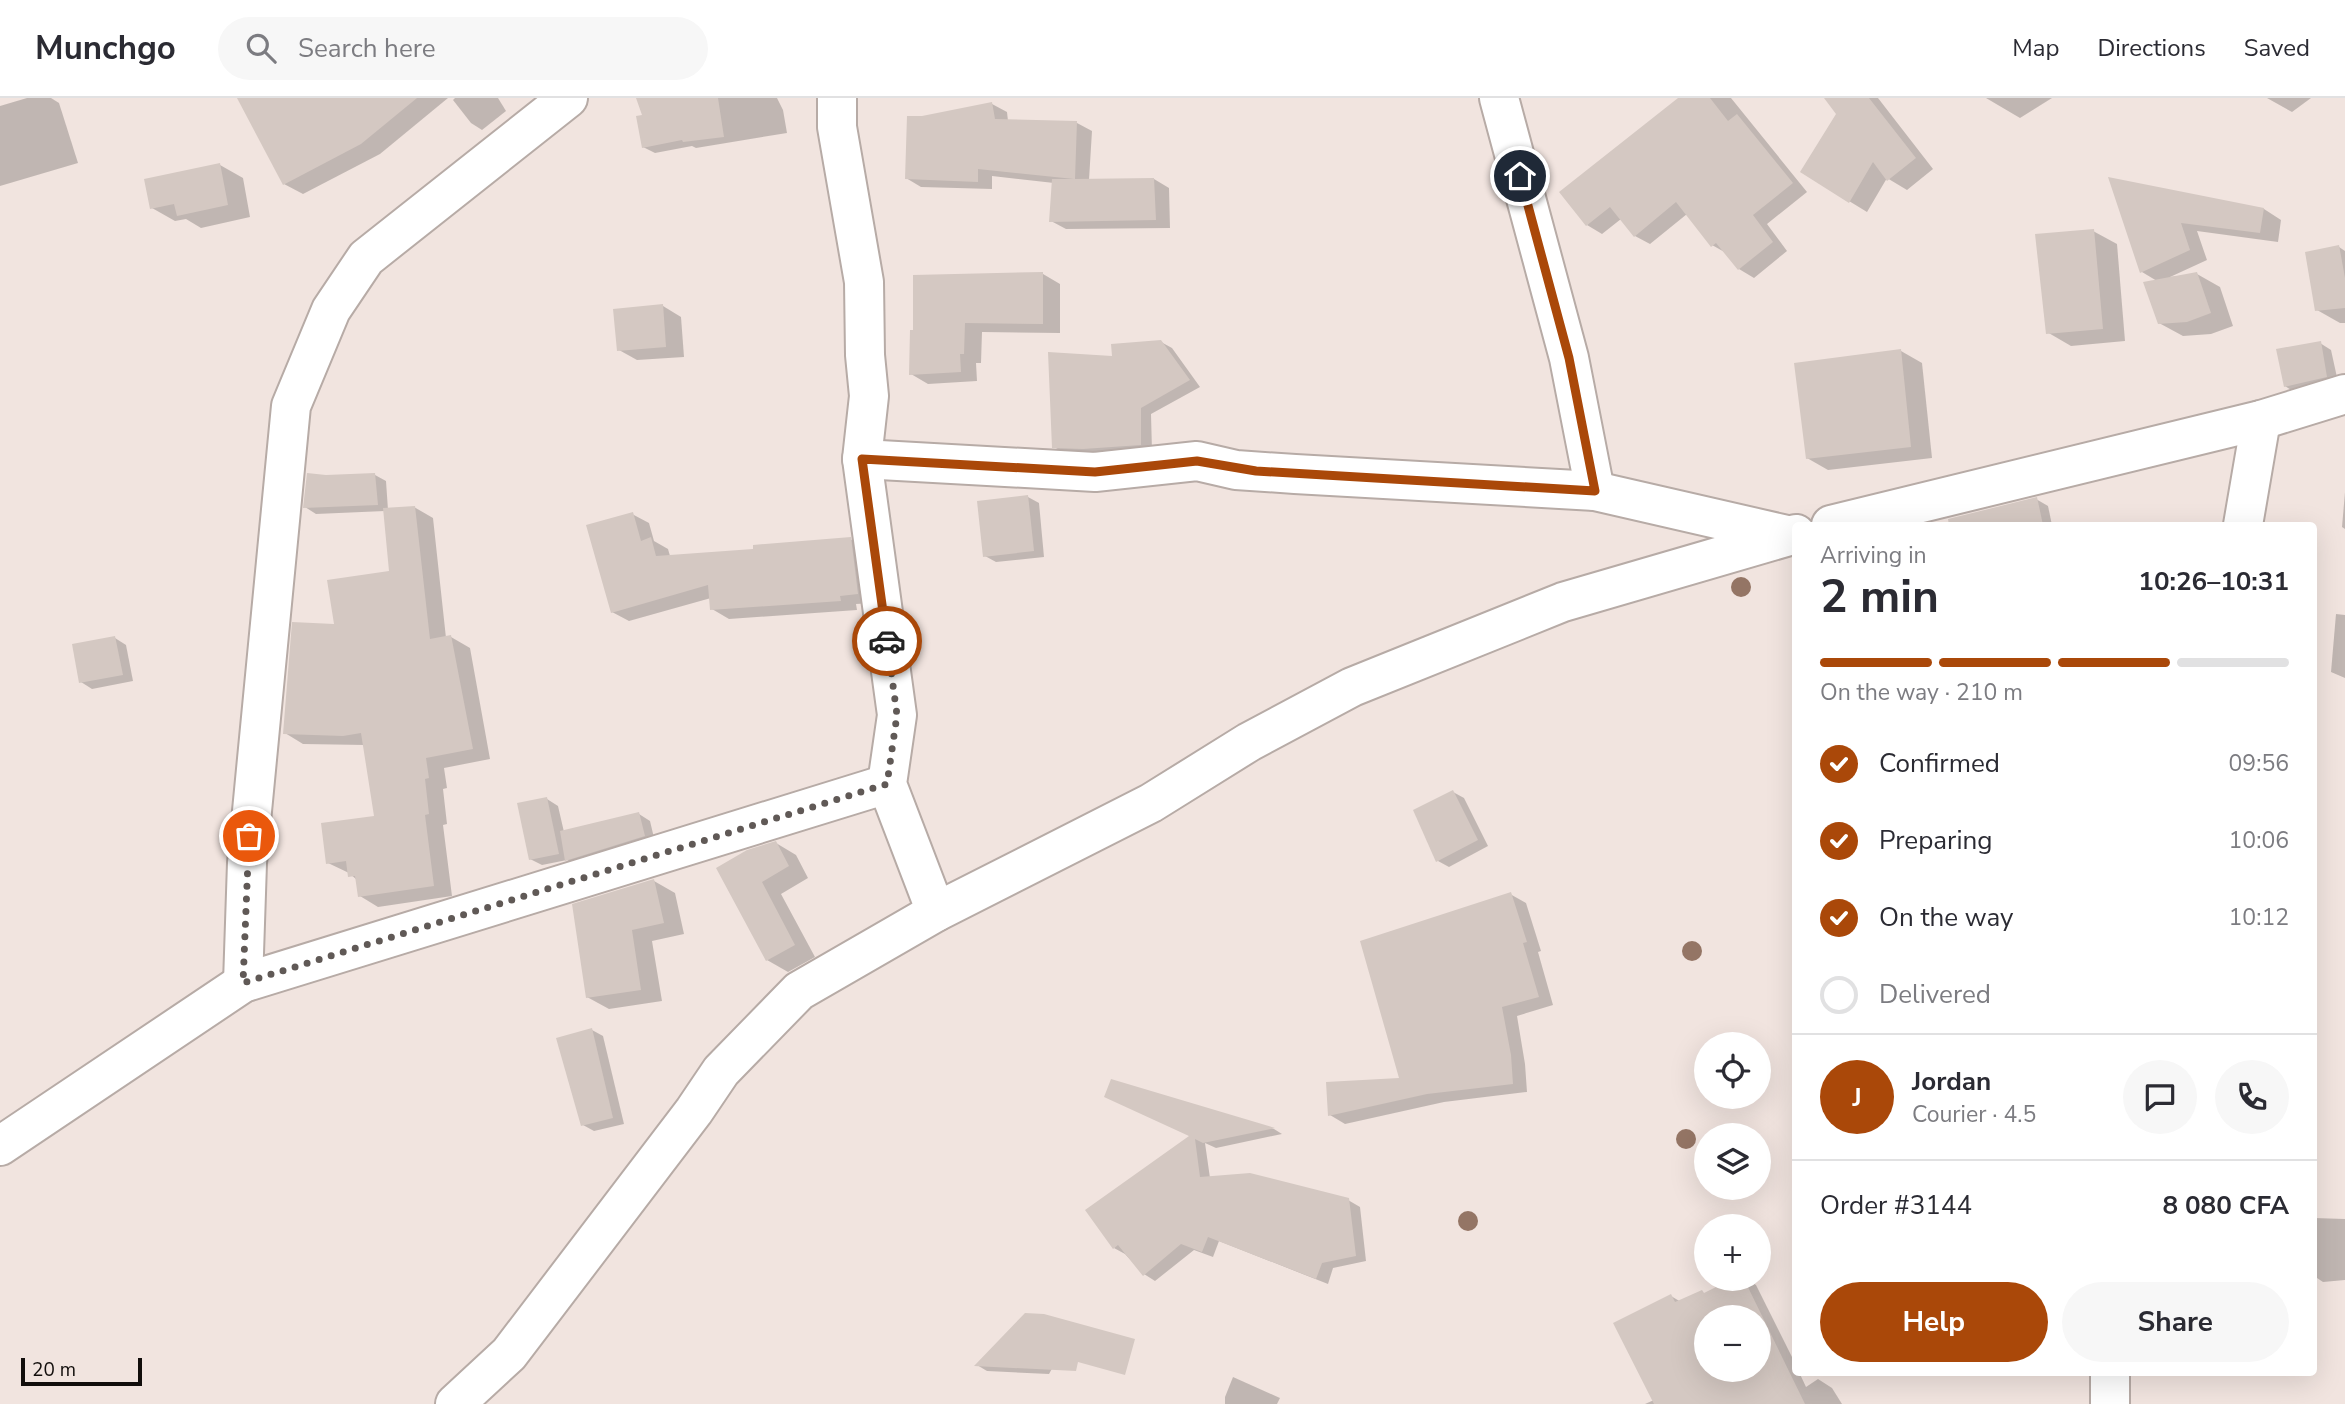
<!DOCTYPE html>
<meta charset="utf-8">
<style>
body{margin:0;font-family:"Nunito Sans",sans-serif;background:#f7f7f7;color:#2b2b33;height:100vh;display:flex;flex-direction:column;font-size:26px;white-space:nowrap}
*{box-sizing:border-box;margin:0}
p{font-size:23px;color:#7c7c81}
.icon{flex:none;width:38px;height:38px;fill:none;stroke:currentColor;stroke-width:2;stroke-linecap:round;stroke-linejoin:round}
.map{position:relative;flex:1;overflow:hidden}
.drawer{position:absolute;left:1792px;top:424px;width:525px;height:854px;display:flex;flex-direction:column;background:#fff;border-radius:7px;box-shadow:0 7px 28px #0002}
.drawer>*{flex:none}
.controls{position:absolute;left:1694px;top:934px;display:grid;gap:14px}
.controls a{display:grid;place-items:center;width:77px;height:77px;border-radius:50%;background:#fff;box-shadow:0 7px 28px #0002;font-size:35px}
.scale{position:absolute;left:21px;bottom:18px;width:121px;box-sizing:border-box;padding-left:7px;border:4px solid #120e0c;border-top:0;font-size:19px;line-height:24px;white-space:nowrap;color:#120e0c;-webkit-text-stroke:5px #f1e4df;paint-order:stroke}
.pin{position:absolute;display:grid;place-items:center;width:60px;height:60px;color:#fff;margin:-30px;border:4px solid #fff;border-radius:50%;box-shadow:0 2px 7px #0007}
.courier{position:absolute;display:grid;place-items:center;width:70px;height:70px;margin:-35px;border:5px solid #aa4809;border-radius:50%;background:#fff;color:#222;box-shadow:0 2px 9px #0007}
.summary em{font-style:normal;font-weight:700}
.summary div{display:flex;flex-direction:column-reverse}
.summary{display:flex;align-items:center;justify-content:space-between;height:119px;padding:0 28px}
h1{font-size:46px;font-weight:700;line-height:52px}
.bar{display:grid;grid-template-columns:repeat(4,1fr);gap:10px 7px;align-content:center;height:84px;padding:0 28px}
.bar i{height:9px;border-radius:5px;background:#e1e1e2}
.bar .selected{background:#aa4809}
.bar p{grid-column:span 4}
.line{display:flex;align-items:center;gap:18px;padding:0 28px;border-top:2px solid #e1e1e2}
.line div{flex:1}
.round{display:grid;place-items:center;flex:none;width:74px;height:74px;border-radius:37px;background:#f7f7f7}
ol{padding:0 28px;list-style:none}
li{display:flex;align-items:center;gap:21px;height:77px}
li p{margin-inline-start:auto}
li .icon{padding:7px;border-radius:50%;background:#aa4809;color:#fff;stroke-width:4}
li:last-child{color:#7c7c81}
li i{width:38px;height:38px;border:4px solid #e1e1e2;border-radius:50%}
.cta{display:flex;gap:14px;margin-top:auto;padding:14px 28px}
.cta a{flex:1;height:80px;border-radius:42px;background:#aa4809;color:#fff;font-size:28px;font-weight:700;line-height:80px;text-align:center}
.cta a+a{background:#f7f7f7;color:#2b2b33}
header{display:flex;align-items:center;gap:42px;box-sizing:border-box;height:98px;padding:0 35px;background:#fff;border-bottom:2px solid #e1e1e2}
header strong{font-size:33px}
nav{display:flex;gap:38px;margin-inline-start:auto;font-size:24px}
.search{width:490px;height:63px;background:#f7f7f7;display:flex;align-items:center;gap:18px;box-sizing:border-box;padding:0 24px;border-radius:38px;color:#7c7c81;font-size:26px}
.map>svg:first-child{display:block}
.shadow{fill:#0003;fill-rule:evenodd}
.building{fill:#d4c8c2;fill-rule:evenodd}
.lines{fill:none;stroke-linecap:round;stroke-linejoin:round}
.minor-casing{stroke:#b7aba6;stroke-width:42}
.minor{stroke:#fff;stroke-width:38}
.tree{fill:#947565}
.done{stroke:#605956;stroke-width:7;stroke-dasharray:0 12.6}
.route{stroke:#aa4809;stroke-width:9}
</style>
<header>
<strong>Munchgo</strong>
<div class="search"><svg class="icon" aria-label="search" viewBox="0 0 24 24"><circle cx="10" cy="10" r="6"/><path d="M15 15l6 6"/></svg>Search here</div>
<nav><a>Map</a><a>Directions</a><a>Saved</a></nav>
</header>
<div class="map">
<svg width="2345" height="1306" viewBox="0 0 2345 1306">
<rect width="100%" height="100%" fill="#f1e4df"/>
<!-- shadow -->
<g class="shadow">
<polygon points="27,0 51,0 59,5 78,65 0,88 0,8"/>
<polygon points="239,0 448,0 380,56 303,96 284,86"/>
<polygon points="455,0 498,0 506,13 482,32 471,25 453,2"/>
<polygon points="643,0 777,0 783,12 787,35 696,50 692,48 655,55 643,49"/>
<polygon points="1680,0 1731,0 1807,94 1767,126 1787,153 1754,180 1739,171 1728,156 1712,147 1687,116 1650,146 1635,138 1621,121 1602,136 1587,127"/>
<polygon points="1826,0 1878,0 1933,71 1907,92 1887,80 1867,114 1849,103 1838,16"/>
<polygon points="1986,0 2052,0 2020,20"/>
<polygon points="2267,0 2311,0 2292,14"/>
<polygon points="992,6 1007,14 1008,23 1077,25 1092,33 1089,82 1154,81 1169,90 1170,130 1066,131 1051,123 1054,85 992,78 992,91 921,89 906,80 922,20"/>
<polygon points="220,67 243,80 250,119 201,130 186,121 175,123 152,110"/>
<polygon points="2110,82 2264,111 2281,122 2278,144 2197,133 2207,162 2170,179 2197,176 2220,189 2233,228 2211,236 2183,238 2159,225 2157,183 2142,174"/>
<polygon points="2093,133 2117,146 2125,243 2071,248 2047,234"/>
<polygon points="2339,149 2345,153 2345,225 2340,225 2317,212"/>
<polygon points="1043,176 1060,186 1060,235 982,234 981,265 976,265 977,283 928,286 911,276 911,234"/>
<polygon points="663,208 681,219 684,259 637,262 619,252"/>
<polygon points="1161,244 1172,250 1200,289 1151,316 1152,353 1095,357 1065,355 1054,349 1114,259"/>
<polygon points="2320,245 2331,252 2338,284 2296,295 2285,288"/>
<polygon points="1901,253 1922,265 1932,360 1828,372 1807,360"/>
<polygon points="375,377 386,383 388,412 414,409 433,420 446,540 451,539 470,550 490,661 444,670 447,690 443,691 447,726 443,727 452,798 378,809 360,798 357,782 349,775 328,765 376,719 365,647 303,646 285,635 336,528 391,475 385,413 316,416 305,409 326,378"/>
<polygon points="2345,394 2345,431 2342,429"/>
<polygon points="1028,399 1039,405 1044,459 996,464 985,458"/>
<polygon points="2036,401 2048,408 2052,427 2011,427"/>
<polygon points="632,416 649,425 654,443 668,451 670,458 755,453 850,441 867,451 874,505 856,506 857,512 729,521 712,511 711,500 629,523 612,514"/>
<polygon points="2336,516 2345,517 2345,580 2331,574"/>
<polygon points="115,540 126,547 133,583 92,591 81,584"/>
<polygon points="1453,694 1464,700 1488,748 1449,769 1438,763"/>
<polygon points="547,701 558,708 564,734 639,716 650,723 655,744 578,768 567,762 542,767 530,761"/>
<polygon points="776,745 796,757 808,780 781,796 815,859 788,874 767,862 718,771"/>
<polygon points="654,783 675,795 684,836 652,843 662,903 609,911 587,899"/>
<polygon points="1510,796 1526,805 1541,853 1538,854 1553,907 1517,918 1525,966 1527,994 1444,1004 1345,1026 1330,1017 1401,981"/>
<polygon points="592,932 603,938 624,1026 594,1033 583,1027"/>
<polygon points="1112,983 1274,1031 1282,1036 1216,1050 1205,1045 1210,1080 1348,1102 1360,1109 1366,1163 1333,1170 1328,1186 1219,1143 1213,1159 1194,1152 1155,1183 1144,1176 1125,1156 1114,1150 1191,1039"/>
<polygon points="2314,1120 2345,1121 2345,1182 2323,1184 2314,1178"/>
<path d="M 1736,1181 L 1746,1181 L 1756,1187 L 1796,1267 L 1796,1274 L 1799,1274 L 1806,1289 L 1818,1281 L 1832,1290 L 1842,1306 L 1645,1306 L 1654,1302 L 1671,1198 L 1681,1204 L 1706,1196 ZM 1706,1220 L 1759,1220 L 1759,1272 L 1706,1272 Z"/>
<polygon points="1075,1230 1049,1276 987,1273 977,1267"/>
<polygon points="1233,1279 1280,1300 1277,1306 1225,1306 1225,1299"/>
</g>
<!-- building -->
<g class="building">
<polygon points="237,0 417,0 361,46 283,87"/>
<polygon points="636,0 718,0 724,39 683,44 682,42 642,50 636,18 642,17"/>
<polygon points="1678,0 1710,0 1728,23 1737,16 1793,85 1753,117 1773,144 1738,172 1716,145 1711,149 1676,104 1634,139 1610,109 1586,128 1559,94"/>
<polygon points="1824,0 1869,0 1916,60 1887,83 1873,64 1849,105 1800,74 1836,16"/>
<polygon points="992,4 995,21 1077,23 1075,81 1154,80 1156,122 1049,124 1052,81 1074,81 978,71 978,84 905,81 907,18 922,18"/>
<polygon points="220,65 228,107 177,118 174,106 150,111 144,81"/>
<polygon points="2108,79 2264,110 2260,135 2181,125 2190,152 2140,175"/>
<polygon points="2094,131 2103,231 2046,236 2035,136"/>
<polygon points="2339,147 2345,180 2345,210 2315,213 2305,154"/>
<polygon points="1043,174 1043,226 965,225 964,256 960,256 961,274 909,277 910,232 913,232 913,177"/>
<polygon points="2197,174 2211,215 2187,224 2158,226 2143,184"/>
<polygon points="663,206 666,249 617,253 613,211"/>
<polygon points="1161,242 1190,282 1141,310 1141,347 1083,351 1052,350 1048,254 1112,258 1111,246"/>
<polygon points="2321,243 2327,279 2284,289 2276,251"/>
<polygon points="1901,251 1911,349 1806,361 1794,265"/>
<polygon points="307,375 326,377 375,375 378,407 303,410"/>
<polygon points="1028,397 1034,453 983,459 977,403"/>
<polygon points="2037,399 2043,427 1949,427 1948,421"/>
<polygon points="415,408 430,541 451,537 473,651 426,660 429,680 425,681 429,716 425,717 434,788 358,799 355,778 348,779 346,763 326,766 321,725 374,718 361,635 343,638 283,636 292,524 334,526 327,482 389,473 383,410"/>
<polygon points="633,414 641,443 651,439 656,458 753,451 753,447 851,439 858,496 840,498 841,503 710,512 708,487 611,515 586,427"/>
<polygon points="115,538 123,577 79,585 72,546"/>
<polygon points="1453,692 1478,742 1436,764 1413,712"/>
<polygon points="547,699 559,756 529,762 517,705"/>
<polygon points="639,714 645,738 565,763 560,733"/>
<polygon points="776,743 789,768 762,784 795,847 766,863 716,770 747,752"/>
<polygon points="654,781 664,825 632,832 641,892 586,900 572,806"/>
<polygon points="1511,794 1527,844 1523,845 1539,899 1502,909 1511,957 1513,986 1427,996 1328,1018 1326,984 1399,980 1360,843"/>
<polygon points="592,930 613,1020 581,1028 556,940"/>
<polygon points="1111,981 1275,1030 1203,1045 1195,1041 1200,1079 1250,1075 1349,1100 1356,1158 1322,1165 1316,1181 1208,1139 1202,1154 1181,1146 1143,1178 1118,1147 1113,1151 1085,1112 1189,1038 1104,999"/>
<path d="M 1732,1181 L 1744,1181 L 1805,1306 L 1654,1306 L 1613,1225 L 1671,1196 L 1675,1204 L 1702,1192 L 1704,1195 ZM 1706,1220 L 1759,1220 L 1759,1272 L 1706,1272 Z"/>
<polygon points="1025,1215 1044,1216 1135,1241 1125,1277 1078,1264 1076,1273 974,1268"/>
</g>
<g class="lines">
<!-- minor casing -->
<g class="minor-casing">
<g id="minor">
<polyline points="837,0 837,29 864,184 865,257 869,298 862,361 897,617 887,686 936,814"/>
<polyline points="1499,0 1569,260 1595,393"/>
<polyline points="862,361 1095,374 1197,363 1236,372 1295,376 1595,393 1787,437"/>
<polyline points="1831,427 2261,322 2345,296"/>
<polyline points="2243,427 2261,322"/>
<polyline points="243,885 247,765 291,308 331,212 366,160 568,0"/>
<polyline points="0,1048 243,885 887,686"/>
<polyline points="2110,1274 2110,1306"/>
<polyline points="455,1306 509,1256 694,1013 721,973 799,893 936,814 1151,705 1249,644 1352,589 1563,504 1796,436"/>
</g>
</g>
<!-- minor -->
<use href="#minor" class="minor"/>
</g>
<!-- trees -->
<g class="tree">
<circle cx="1741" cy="489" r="10"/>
<circle cx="1692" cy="853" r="10"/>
<circle cx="1686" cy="1041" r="10"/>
<circle cx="1468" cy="1123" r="10"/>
</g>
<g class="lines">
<!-- done -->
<polyline class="done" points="249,738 243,885 887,686 897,617 887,543"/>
<!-- route -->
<polyline class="route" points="887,543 862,361 1095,374 1197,363 1256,373 1595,393 1569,260 1520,78"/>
</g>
</svg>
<div class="controls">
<a><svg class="icon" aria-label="locate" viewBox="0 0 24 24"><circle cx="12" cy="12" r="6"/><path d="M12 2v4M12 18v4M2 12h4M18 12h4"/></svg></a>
<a><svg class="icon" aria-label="layers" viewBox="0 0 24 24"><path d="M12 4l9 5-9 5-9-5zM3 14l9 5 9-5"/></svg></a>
<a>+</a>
<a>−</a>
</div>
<div class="scale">20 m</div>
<div class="pin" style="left:249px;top:738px;background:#ea580c"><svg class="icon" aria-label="bag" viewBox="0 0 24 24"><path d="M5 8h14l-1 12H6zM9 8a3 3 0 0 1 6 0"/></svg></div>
<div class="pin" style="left:1520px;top:78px;background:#1f2937"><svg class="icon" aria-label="home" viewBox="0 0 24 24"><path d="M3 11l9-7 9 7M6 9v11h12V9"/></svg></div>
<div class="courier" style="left:887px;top:543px"><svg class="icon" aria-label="car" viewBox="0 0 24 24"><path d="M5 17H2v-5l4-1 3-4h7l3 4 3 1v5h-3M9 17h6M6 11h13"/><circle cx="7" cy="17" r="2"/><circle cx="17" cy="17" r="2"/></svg></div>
<section class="drawer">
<div class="summary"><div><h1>2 min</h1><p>Arriving in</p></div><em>10:26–10:31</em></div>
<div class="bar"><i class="selected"></i><i class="selected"></i><i class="selected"></i><i></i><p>On the way · 210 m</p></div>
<ol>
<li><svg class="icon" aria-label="check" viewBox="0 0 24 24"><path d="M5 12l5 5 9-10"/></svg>Confirmed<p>09:56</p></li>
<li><svg class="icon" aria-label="check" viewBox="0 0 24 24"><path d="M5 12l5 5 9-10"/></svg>Preparing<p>10:06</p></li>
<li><svg class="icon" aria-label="check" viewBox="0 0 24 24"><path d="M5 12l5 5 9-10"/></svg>On the way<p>10:12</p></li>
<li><i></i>Delivered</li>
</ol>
<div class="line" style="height:126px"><b class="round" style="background:#aa4809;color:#fff">J</b><div><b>Jordan</b><p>Courier · 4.5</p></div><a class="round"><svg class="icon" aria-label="chat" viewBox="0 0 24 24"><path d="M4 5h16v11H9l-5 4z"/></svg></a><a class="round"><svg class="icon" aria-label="phone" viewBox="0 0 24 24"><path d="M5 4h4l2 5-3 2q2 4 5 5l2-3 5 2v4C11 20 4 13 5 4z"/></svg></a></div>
<div class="line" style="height:91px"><div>Order #3144</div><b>8 080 CFA</b></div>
<div class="cta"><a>Help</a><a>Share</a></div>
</section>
</div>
